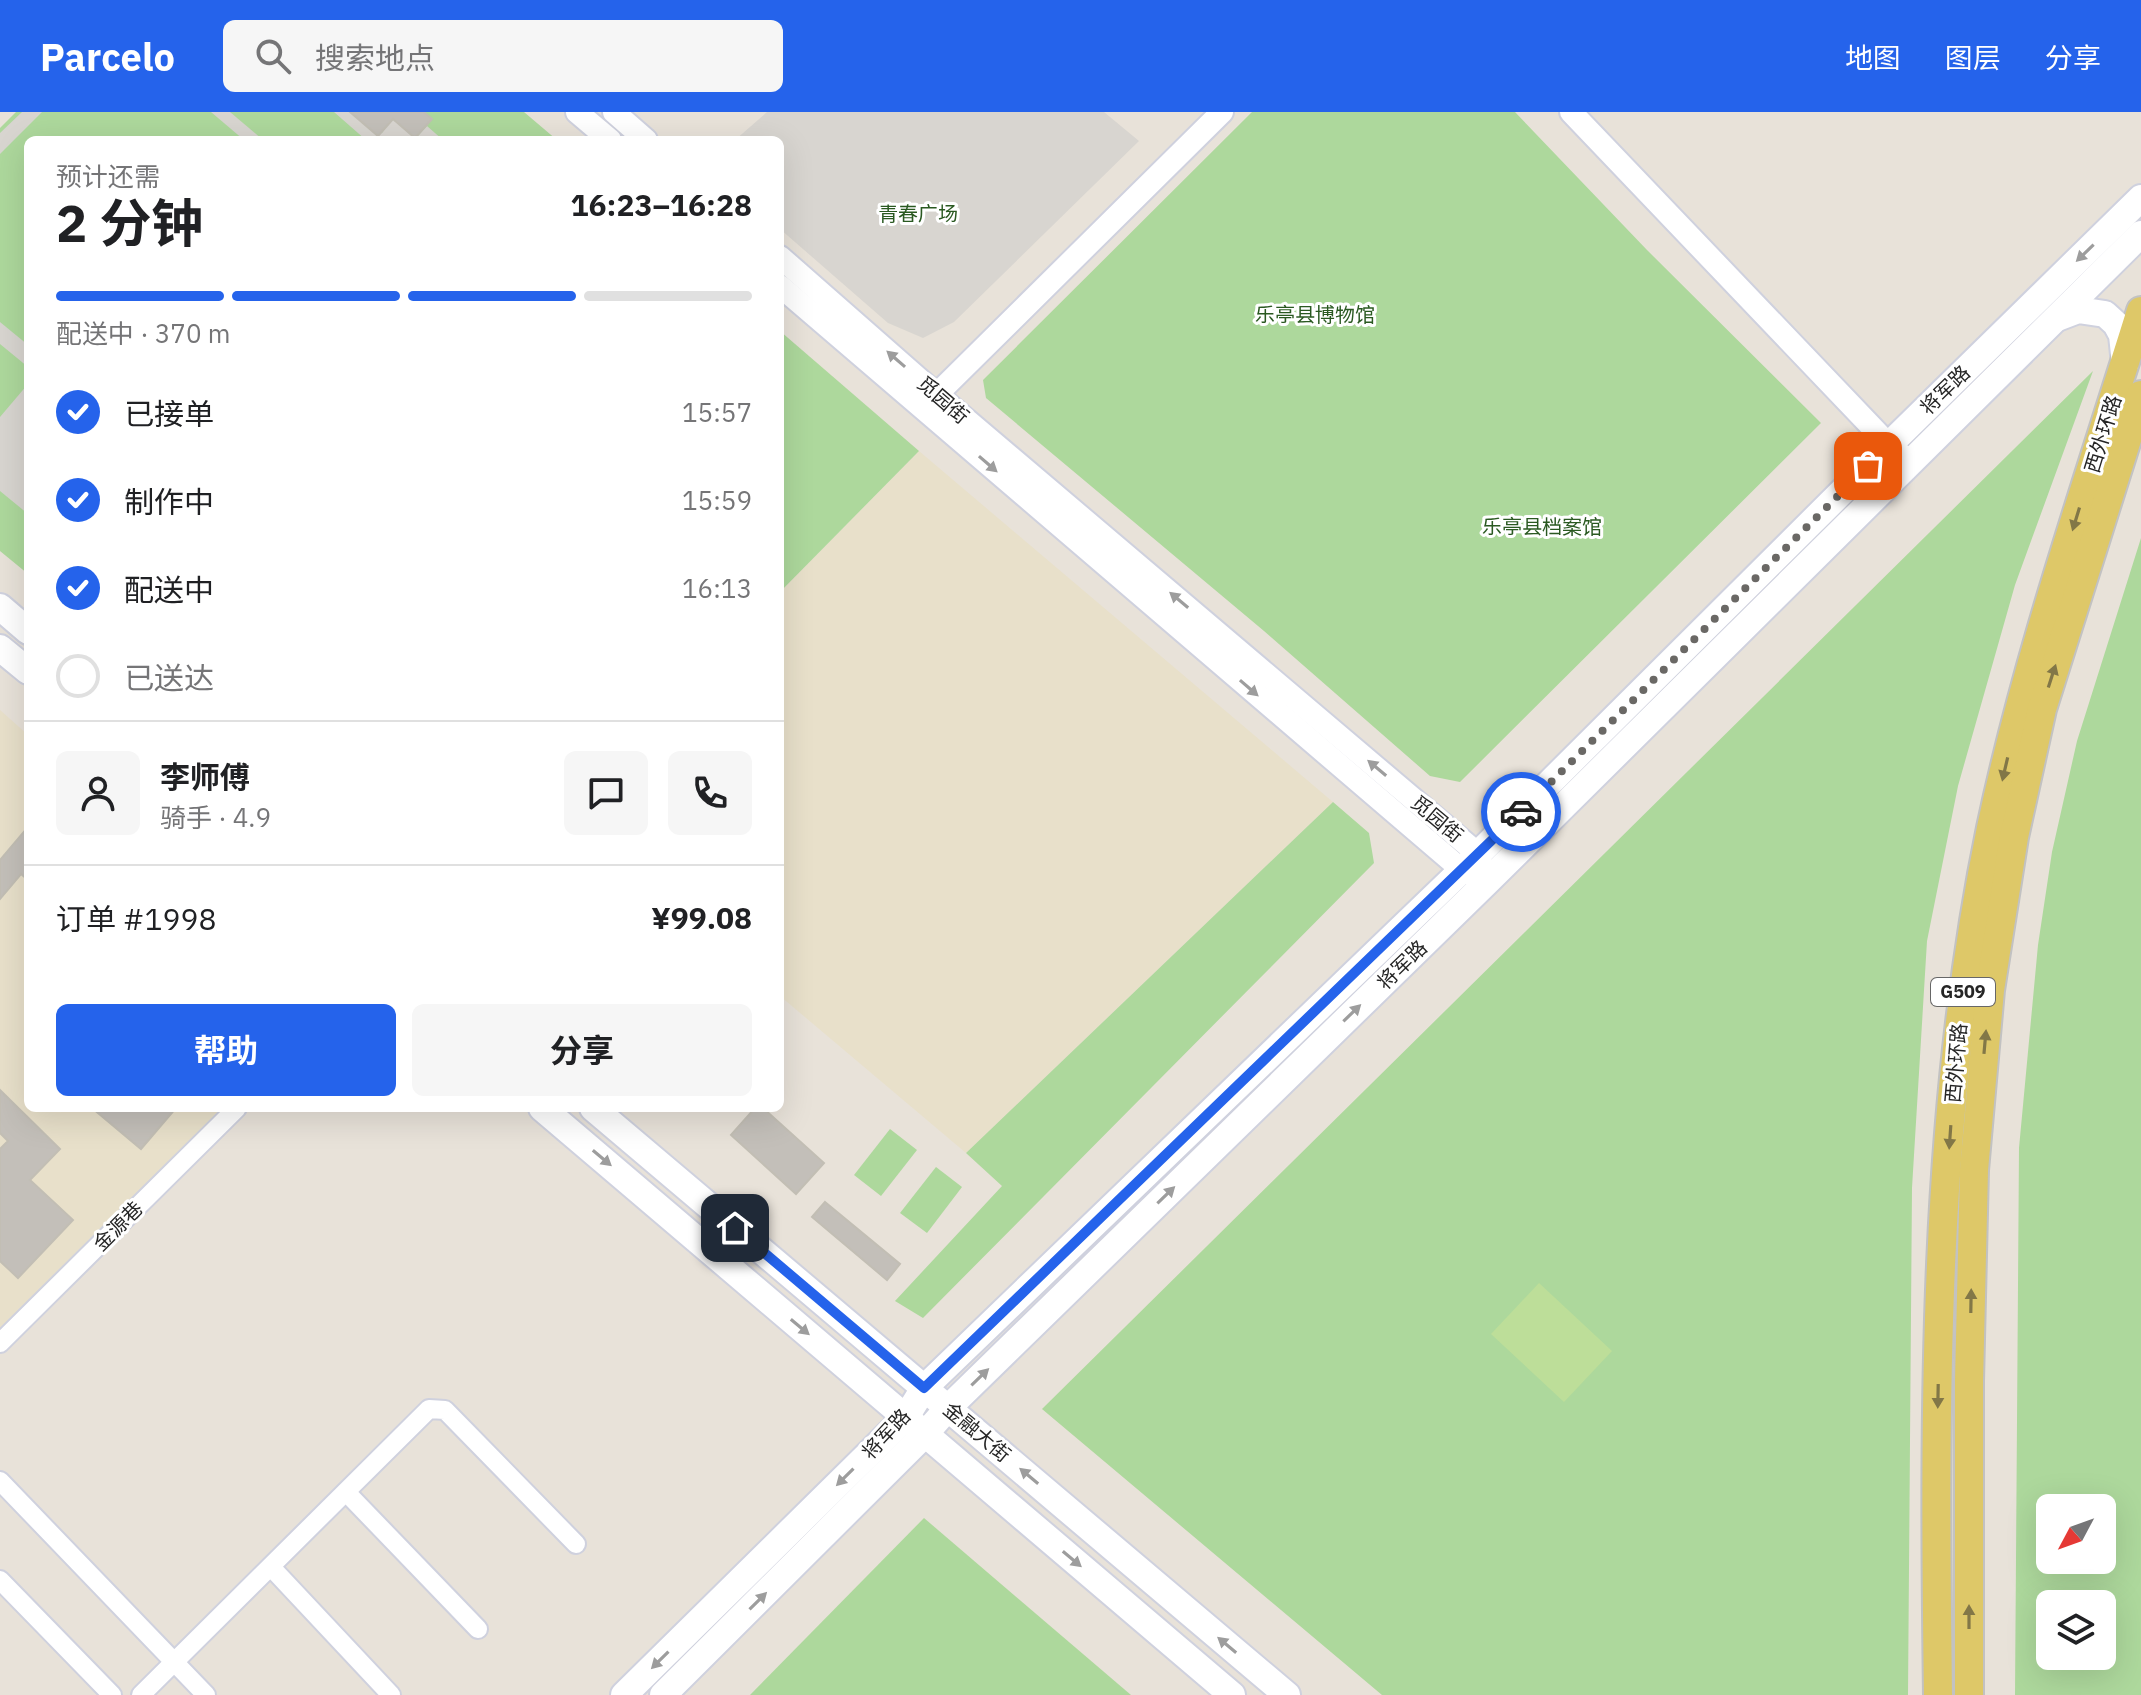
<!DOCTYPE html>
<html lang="zh">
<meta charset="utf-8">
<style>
body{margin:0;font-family:"IBM Plex Sans","Noto Sans SC",sans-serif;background:#f6f6f6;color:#202124;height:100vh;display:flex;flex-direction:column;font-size:30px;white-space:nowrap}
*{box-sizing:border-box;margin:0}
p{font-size:26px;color:#757577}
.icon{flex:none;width:44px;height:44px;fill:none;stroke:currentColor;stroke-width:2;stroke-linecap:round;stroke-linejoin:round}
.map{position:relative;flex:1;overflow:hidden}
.side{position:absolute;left:24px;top:24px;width:760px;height:976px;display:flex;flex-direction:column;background:#fff;border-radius:12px;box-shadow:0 8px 32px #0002}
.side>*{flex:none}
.needle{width:52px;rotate:229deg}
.controls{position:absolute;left:2036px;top:1382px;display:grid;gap:16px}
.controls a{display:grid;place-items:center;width:80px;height:80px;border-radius:12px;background:#fff;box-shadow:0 8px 32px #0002;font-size:40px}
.pin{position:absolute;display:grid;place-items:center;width:68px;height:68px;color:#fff;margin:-34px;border-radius:16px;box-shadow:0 4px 12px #0006}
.courier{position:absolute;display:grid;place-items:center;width:80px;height:80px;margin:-40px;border:6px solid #2563eb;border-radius:50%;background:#fff;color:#222;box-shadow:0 2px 10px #0007}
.summary em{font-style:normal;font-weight:700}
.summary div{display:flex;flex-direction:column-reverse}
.summary{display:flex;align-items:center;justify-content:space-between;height:136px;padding:0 32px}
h1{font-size:52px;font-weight:700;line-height:60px}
.bar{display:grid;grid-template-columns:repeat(4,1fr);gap:12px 8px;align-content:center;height:96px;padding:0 32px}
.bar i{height:10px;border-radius:6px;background:#e0e0e0}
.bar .on{background:#2563eb}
.bar p{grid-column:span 4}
.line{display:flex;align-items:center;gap:20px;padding:0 32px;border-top:2px solid #e0e0e0}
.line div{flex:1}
.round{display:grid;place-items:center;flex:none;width:84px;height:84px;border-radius:12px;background:#f6f6f6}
ol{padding:0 32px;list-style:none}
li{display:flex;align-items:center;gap:24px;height:88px}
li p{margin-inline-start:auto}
li .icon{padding:8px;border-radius:50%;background:#2563eb;color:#fff;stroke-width:4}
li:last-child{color:#757577}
li i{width:44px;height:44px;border:4px solid #e0e0e0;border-radius:50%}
.action{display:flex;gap:16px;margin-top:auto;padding:16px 32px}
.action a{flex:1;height:92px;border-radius:12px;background:#2563eb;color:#fff;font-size:32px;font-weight:700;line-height:92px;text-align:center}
.action a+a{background:#f6f6f6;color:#202124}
header{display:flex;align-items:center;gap:48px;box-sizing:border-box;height:112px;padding:0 40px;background:#2563eb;color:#fff}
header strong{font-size:38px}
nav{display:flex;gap:44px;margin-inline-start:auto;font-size:28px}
.search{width:560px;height:72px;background:#f6f6f6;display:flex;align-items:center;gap:20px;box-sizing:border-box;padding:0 28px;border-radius:12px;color:#757577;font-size:30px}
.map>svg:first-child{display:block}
.education{fill:#e8e0ca}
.green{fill:#add89c;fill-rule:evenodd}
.pitch{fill:#bdde99}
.plaza{fill:#d8d5d0}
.building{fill:#c3bfb9;stroke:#c2beb4;stroke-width:2}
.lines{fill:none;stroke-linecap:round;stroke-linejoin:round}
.minor-casing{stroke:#cfd1de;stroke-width:22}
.tertiary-casing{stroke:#cfd1de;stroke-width:26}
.secondary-casing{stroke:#cfd1de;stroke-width:30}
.primary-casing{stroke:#c2c2c2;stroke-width:32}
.minor{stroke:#fff;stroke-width:18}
.tertiary{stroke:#fff;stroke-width:22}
.secondary{stroke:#fff;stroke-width:26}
.primary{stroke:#dec868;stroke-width:28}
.oneway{fill:#9d9d9d}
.oneway2{fill:#827747}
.done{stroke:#6a6865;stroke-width:8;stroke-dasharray:0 14.4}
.route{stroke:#2563eb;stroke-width:10}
.labels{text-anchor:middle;stroke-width:6;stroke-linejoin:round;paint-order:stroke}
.shield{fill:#fff;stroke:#676767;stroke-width:2}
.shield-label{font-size:18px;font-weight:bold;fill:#262626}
.park-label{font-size:20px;fill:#2a5921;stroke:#fff}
.street-label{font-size:20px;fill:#262626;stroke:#fff}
</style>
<header>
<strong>Parcelo</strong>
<div class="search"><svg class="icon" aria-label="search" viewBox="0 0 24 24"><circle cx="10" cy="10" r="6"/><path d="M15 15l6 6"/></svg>搜索地点</div>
<nav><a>地图</a><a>图层</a><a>分享</a></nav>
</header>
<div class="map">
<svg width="2141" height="1583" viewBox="0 0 2141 1583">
<rect width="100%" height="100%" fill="#e8e2d9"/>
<!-- education -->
<g class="education">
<polygon points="919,339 1333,690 966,1041 780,884 780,480"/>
<polygon points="0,598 28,623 28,996 225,996 0,1219"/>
</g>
<!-- green -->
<g class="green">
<polygon points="16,0 524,0 557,28 28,28 28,462 0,439 0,16"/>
<polygon points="1252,0 1515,0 1647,138 1821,311 1460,670 1430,664 1264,519 986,286 983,268"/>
<polygon points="780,219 919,339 780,480"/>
<polygon points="2093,259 2015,473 1958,674 1927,829 1912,1076 1908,1583 1382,1583 1042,1297"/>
<path d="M 2141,426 L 2141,1583 L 2015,1583 L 2019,1036 L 2038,833 L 2052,740 L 2077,629 ZM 2050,1396 L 2102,1396 L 2102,1448 L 2050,1448 ZM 2050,1492 L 2102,1492 L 2102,1544 L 2050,1544 Z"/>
<polygon points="1333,690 1369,721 1374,751 923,1206 895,1189 1002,1074 966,1041"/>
<polygon points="890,1017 917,1038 881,1084 854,1063"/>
<polygon points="936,1055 962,1075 927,1121 900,1101"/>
<polygon points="924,1406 1131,1583 750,1583"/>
</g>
<!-- pitch -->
<polygon class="pitch" points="1539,1171 1612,1239 1564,1290 1491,1222"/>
<!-- plaza -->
<g class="plaza">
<polygon points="22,0 42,0 0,42 0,21"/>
<polygon points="211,0 230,0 263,28 244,28"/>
<polygon points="334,0 360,0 382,21 392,7 416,26 427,14 443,28 366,28"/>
<polygon points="767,0 1104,0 1139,29 954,210 923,226 888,211 780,117 780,28 735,28"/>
<polygon points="0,210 28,233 28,255 0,232"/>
<polygon points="28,272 28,402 0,379 0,305"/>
</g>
<!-- building -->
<g class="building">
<polygon points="350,0 424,0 432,7 415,26 393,7 378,24"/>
<polygon points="28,715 28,768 21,762 0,787 0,748"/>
<polygon points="0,978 60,1037 30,1068 73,1108 18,1166 0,1149 0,1037 8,1029 0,1021"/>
<polygon points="92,996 176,996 141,1037"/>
<polygon points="755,996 763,996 824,1051 796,1082 731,1023"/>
<polygon points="825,1090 900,1152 887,1168 812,1105"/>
</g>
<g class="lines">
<!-- minor casing -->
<g class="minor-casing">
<g id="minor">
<polyline points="0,1231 237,996"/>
<polyline points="0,1369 206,1583"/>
<polyline points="346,1380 478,1517"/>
<polyline points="271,1455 391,1583"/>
<polyline points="0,1468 112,1583"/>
<polyline points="141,1583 429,1297 445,1298 576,1432"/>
</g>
</g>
<!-- tertiary casing -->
<g class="tertiary-casing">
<g id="tertiary">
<polyline points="577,0 610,28"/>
<polyline points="614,0 646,28"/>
<polyline points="1571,0 1889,333 1903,344"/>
<polyline points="780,145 936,282 1478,742 1483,757"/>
<polyline points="780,174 1462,758 1477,765"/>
<polyline points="927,292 1222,0"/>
</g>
</g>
<!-- secondary casing -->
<g class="secondary-casing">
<g id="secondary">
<polyline points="2057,206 2078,198 2105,202 2116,212 2122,223 2125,252"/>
<polyline points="0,495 28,519"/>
<polyline points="0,536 28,559"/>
<polyline points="542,996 1232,1583"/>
<polyline points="593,996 1287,1583"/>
<polyline points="624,1583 906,1305 924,1276 1462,758 1889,333 2141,86"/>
<polyline points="663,1583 925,1322 948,1296 1487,770 2141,122"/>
</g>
</g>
<!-- primary casing -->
<g class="primary-casing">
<g id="primary">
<path d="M 1938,1583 C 1934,1296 1933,997 1991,716 C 2028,540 2088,370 2141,199"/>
<polyline points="1969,1583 1969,1269 1974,1058 1990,878 2014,725 2042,597 2141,283"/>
</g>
</g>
<!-- minor -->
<use href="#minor" class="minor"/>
<!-- tertiary -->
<use href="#tertiary" class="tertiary"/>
<!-- secondary -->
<use href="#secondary" class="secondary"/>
<!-- primary -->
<use href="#primary" class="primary"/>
</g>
<!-- one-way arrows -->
<defs><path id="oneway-solid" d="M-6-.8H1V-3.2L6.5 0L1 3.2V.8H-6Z" transform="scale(2)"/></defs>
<g class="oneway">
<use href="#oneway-solid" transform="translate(2085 141) rotate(136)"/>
<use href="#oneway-solid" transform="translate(896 247) rotate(-139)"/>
<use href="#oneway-solid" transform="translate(988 352) rotate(41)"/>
<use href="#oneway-solid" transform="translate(1179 488) rotate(-140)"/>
<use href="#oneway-solid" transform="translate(1249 576) rotate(41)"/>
<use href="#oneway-solid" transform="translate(1377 656) rotate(-140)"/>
<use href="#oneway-solid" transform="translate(1352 901) rotate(-44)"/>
<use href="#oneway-solid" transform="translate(602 1046) rotate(40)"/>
<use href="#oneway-solid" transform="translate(1166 1083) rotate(-44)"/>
<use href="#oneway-solid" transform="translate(800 1215) rotate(40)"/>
<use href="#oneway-solid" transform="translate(980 1265) rotate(-44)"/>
<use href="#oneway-solid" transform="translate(1029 1364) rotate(-140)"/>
<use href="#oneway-solid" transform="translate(845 1365) rotate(135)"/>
<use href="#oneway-solid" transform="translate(1072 1447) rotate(40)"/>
<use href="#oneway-solid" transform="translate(758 1489) rotate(-45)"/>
<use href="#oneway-solid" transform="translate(1227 1533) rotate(-140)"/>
<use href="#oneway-solid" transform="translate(660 1548) rotate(135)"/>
</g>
<g class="oneway2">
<use href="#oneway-solid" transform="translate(2076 407) rotate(107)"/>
<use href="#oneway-solid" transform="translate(2052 564) rotate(-72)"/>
<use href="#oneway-solid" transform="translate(2005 657) rotate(103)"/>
<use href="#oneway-solid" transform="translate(1985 930) rotate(-85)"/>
<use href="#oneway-solid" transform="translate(1950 1025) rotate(94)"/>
<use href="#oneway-solid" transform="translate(1971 1189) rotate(-89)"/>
<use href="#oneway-solid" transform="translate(1938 1284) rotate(91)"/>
<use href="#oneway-solid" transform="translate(1969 1505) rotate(-90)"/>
</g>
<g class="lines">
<!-- done -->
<polyline class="done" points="1521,700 1868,354"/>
<!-- route -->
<polyline class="route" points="735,1116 924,1276 1521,700"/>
</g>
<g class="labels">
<!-- shield labels -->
<rect class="shield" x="1931" y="866" width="64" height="28" rx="6"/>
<g class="shield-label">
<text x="1963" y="886">G509</text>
</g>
<!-- park labels -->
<g class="park-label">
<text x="918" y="109">青春广场</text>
<text x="1315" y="210">乐亭县博物馆</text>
<text x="1542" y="422">乐亭县档案馆</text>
</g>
<!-- street labels -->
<g class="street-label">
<text transform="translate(1945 278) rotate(-44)" y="7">将军路</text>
<text transform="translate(943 288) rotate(41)" y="7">觅园街</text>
<text transform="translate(2103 322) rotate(-73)" y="7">西外环路</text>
<text transform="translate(1437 707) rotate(40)" y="7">觅园街</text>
<text transform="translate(1402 853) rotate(-44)" y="7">将军路</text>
<text transform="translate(1956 951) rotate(-85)" y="7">西外环路</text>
<text transform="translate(118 1114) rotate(-45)" y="7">金源巷</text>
<text transform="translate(977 1320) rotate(40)" y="7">金融大街</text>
<text transform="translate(886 1322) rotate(-47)" y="7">将军路</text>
</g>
</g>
</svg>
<div class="controls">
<a><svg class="needle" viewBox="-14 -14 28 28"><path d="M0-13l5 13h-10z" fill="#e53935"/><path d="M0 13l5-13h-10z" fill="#757577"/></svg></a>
<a><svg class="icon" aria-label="layers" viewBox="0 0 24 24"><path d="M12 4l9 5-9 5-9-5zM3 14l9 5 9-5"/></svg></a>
</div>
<div class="pin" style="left:1868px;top:354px;background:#ea580c"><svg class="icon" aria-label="bag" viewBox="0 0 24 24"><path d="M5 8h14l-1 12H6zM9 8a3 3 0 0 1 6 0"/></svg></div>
<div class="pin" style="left:735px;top:1116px;background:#1f2937"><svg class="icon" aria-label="home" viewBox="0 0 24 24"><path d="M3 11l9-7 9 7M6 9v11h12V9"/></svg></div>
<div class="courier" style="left:1521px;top:700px"><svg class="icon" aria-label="car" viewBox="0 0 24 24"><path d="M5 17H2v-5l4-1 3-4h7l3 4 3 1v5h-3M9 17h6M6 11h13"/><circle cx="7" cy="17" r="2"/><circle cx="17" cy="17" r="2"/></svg></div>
<section class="side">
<div class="summary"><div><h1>2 分钟</h1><p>预计还需</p></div><em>16:23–16:28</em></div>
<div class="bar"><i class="on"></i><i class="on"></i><i class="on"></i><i></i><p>配送中 · 370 m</p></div>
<ol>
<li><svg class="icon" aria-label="check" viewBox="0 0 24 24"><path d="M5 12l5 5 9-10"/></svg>已接单<p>15:57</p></li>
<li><svg class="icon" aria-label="check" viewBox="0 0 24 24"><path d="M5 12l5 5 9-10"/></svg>制作中<p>15:59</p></li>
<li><svg class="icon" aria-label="check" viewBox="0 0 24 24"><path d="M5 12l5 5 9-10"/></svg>配送中<p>16:13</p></li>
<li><i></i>已送达</li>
</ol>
<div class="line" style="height:144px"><a class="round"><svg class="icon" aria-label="person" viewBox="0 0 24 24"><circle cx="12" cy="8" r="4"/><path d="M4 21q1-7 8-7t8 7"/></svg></a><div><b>李师傅</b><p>骑手 · 4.9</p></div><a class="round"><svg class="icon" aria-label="chat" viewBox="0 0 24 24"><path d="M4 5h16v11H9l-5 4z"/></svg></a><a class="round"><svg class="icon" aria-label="phone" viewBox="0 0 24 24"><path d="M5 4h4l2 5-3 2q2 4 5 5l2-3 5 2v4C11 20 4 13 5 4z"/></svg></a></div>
<div class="line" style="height:104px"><div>订单 #1998</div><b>¥99.08</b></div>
<div class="action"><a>帮助</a><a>分享</a></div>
</section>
</div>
